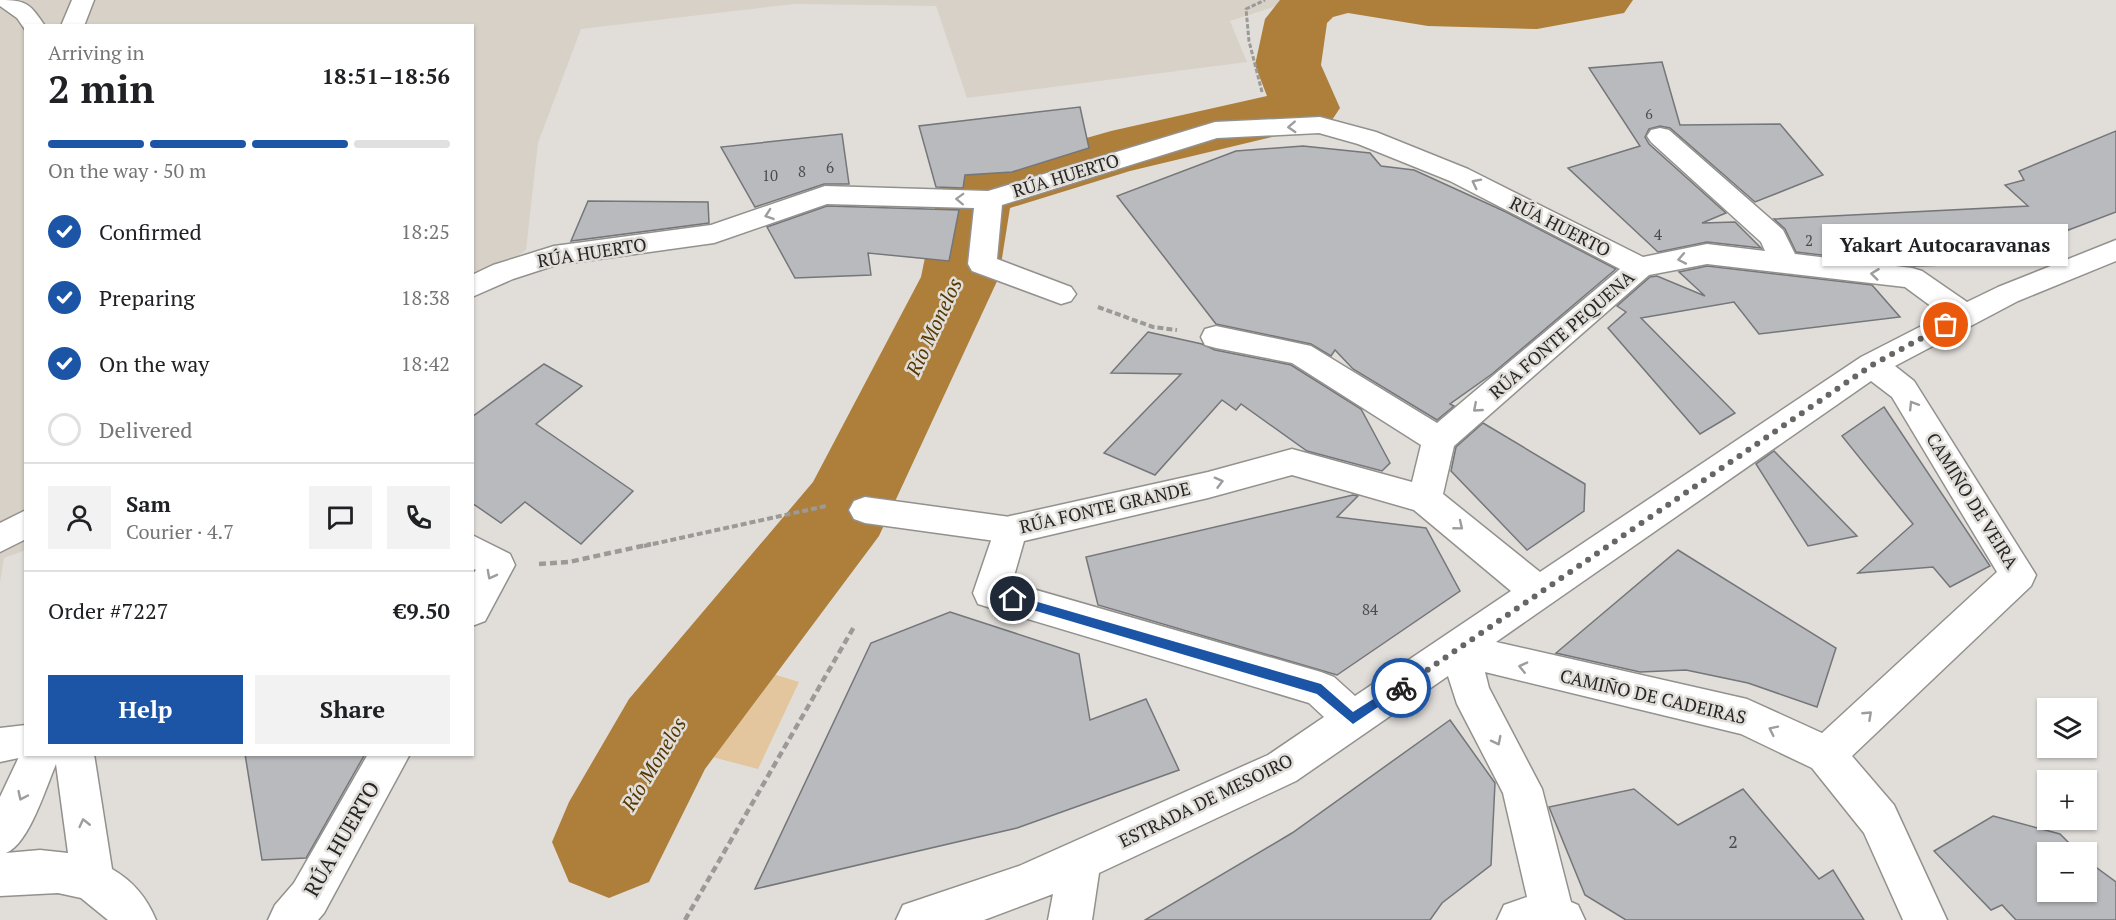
<!DOCTYPE html>
<meta charset="utf-8">
<style>
body{margin:0;font-family:"PT Serif",serif;background:#f2f2f2;color:#202124;height:100vh;display:flex;flex-direction:column;font-size:22px;white-space:nowrap}
*{box-sizing:border-box;margin:0}
p{font-size:20px;color:#757577}
.icon{flex:none;width:33px;height:33px;fill:none;stroke:currentColor;stroke-width:2;stroke-linecap:round;stroke-linejoin:round}
.map{position:relative;flex:1;overflow:hidden}
.panel{position:absolute;left:24px;top:24px;width:450px;height:732px;display:flex;flex-direction:column;background:#fff;border-radius:0px;box-shadow:0 2px 4px #0004}
.panel>*{flex:none}
.fabs{position:absolute;left:2037px;top:698px;display:grid;gap:12px}
.fabs a{display:grid;place-items:center;width:60px;height:60px;border-radius:0px;background:#fff;box-shadow:0 2px 4px #0004;font-size:30px}
.pin{position:absolute;display:grid;place-items:center;width:51px;height:51px;color:#fff;margin:-26px;border:3px solid #fff;border-radius:50%;box-shadow:0 2px 6px #0007}
.courier{position:absolute;display:grid;place-items:center;width:60px;height:60px;margin:-30px;border:4px solid #1c55a6;border-radius:50%;background:#fff;color:#222;box-shadow:0 2px 8px #0007}
.bubble{position:absolute;height:42px;border-radius:0px;background:#fff;box-shadow:0 2px 4px #0004;font-size:20px;font-weight:600;line-height:42px;text-align:center}
.head em{font-style:normal;font-weight:600}
.head div{display:flex;flex-direction:column-reverse}
.head{display:flex;align-items:center;justify-content:space-between;height:102px;padding:0 24px}
h1{font-size:39px;font-weight:600;line-height:45px}
.bar{display:grid;grid-template-columns:repeat(4,1fr);gap:9px 6px;align-content:center;height:72px;padding:0 24px}
.bar i{height:8px;border-radius:4px;background:#e0e0e0}
.bar .current{background:#1c55a6}
.bar p{grid-column:span 4}
.line{display:flex;align-items:center;gap:15px;padding:0 24px;border-top:2px solid #e0e0e0}
.line div{flex:1}
.round{display:grid;place-items:center;flex:none;width:63px;height:63px;border-radius:0px;background:#f2f2f2}
ol{padding:0 24px;list-style:none}
li{display:flex;align-items:center;gap:18px;height:66px}
li p{margin-inline-start:auto}
li .icon{padding:6px;border-radius:50%;background:#1c55a6;color:#fff;stroke-width:4}
li:last-child{color:#757577}
li i{width:33px;height:33px;border:3px solid #e0e0e0;border-radius:50%}
.button{display:flex;gap:12px;margin-top:auto;padding:12px 24px}
.button a{flex:1;height:69px;border-radius:0px;background:#1c55a6;color:#fff;font-size:24px;font-weight:600;line-height:69px;text-align:center}
.button a+a{background:#f2f2f2;color:#202124}
.map>svg:first-child{display:block}
.built{fill:#d8d1c7}
.green{fill:#e3c59e}
.lines{fill:none;stroke-linecap:round;stroke-linejoin:round}
.river{fill:#ad7f3b;fill-rule:evenodd}
.building{fill:#b8babe;stroke:#747679;stroke-width:1.5}
.service-casing{stroke:#93918d;stroke-width:3}
.minor-casing{stroke:#93918d;stroke-width:3}
.tertiary-casing{stroke:#93918d;stroke-width:3}
.path-far2{stroke:#9c9a97;stroke-width:3;stroke-dasharray:4.5 2;stroke-linecap:butt}
.path-far1{stroke:#9c9a97;stroke-width:4;stroke-dasharray:6 3;stroke-linecap:butt}
.path{stroke:#9c9a97;stroke-width:4.5;stroke-dasharray:7 4;stroke-linecap:butt}
.service{fill:#fff;fill-rule:evenodd}
.minor{fill:#fff;fill-rule:evenodd}
.tertiary{fill:#fff;fill-rule:evenodd}
.oneway{stroke:#9e9d9d}
.route{fill:#1c55a6}
.done{stroke:#686664;stroke-width:6;stroke-dasharray:0 10.8}
.labels{text-anchor:middle;stroke-width:5;stroke-linejoin:round;paint-order:stroke}
.far-number-label{font-size:14px;fill:#4b4b4b}
.number-label{font-size:15px;fill:#4b4b4b}
.street-label{font-size:18px;fill:#272625;stroke:#e1deda}
.near-number-label{font-size:18px;fill:#4b4b4b}
.water-label{font-size:20px;font-style:italic;fill:#563700;stroke:#e1deda}
.near-street-label{font-size:21px;fill:#272625;stroke:#e1deda}
</style>
<div class="map">
<svg width="2116" height="920" viewBox="0 0 2116 920">
<rect width="100%" height="100%" fill="#e1deda"/>
<!-- built -->
<g class="built">
<polygon points="0,0 1295,0 1230,21 1247,62 967,98 936,6 795,4 581,29 538,143 526,250 473,289 472,26 26,26 26,550 4,558 0,583"/>
<polygon points="1387,0 1510,0 1426,13"/>
</g>
<!-- green -->
<polygon class="green" points="747,666 799,682 758,769 697,753"/>
<g class="lines">
<!-- river -->
<polygon class="river" points="1280,0 1633,0 1624,13 1537,29 1428,26 1348,13 1333,17 1327,23 1321,65 1340,108 1330,123 1130,171 1010,208 999,277 879,536 705,769 649,882 609,898 569,882 552,842 569,802 629,699 813,482 921,277 938,194 949,177 1111,131 1267,96 1255,65 1265,19"/>
</g>
<!-- building -->
<g class="building">
<polygon points="1662,62 1680,125 1780,124 1823,175 1755,202 1670,128 1660,126 1649,129 1645,137 1649,144 1726,213 1702,223 1735,222 1761,248 1707,242 1658,252 1568,168 1640,146 1589,68"/>
<polygon points="1080,107 1089,148 1012,172 965,175 963,188 936,187 919,126"/>
<polygon points="2116,131 2116,212 1979,264 1913,266 1796,252 1785,229 1774,219 2028,206 2005,185 2024,180 2019,171"/>
<polygon points="842,134 849,184 824,184 755,207 721,147"/>
<polygon points="1303,146 1370,153 1381,166 1414,170 1506,212 1616,269 1492,374 1450,404 1454,406 1437,420 1353,369 1335,350 1331,356 1311,344 1216,324 1117,196 1236,151"/>
<polygon points="588,201 708,202 709,223 571,241"/>
<polygon points="827,206 959,210 949,261 868,253 871,275 795,278 767,227"/>
<polygon points="1707,266 1872,285 1900,317 1759,334 1734,302 1641,318 1735,413 1700,434 1608,328 1626,312 1617,306 1650,277 1657,276 1705,296 1679,272"/>
<polygon points="1148,332 1202,344 1215,350 1291,365 1361,409 1390,463 1382,471 1307,451 1241,404 1236,410 1222,400 1155,475 1104,453 1181,374 1111,373"/>
<polygon points="544,364 582,386 536,424 633,491 581,544 525,502 501,523 472,503 472,417"/>
<polygon points="1884,407 1990,566 1950,587 1933,567 1858,573 1913,524 1842,436"/>
<polygon points="1483,423 1585,484 1584,511 1527,550 1451,471 1456,447"/>
<polygon points="1774,451 1857,536 1808,546 1756,464"/>
<polygon points="1353,495 1358,496 1337,517 1426,528 1460,591 1337,675 1098,605 1086,557"/>
<polygon points="1678,550 1836,648 1817,707 1748,683 1686,670 1640,672 1556,653"/>
<polygon points="950,612 1079,654 1090,720 1146,699 1179,770 1017,828 755,889 871,643"/>
<polygon points="1450,720 1495,783 1491,865 1442,903 1430,920 1145,920 1292,833"/>
<polygon points="245,754 365,754 306,858 262,860"/>
<polygon points="1634,789 1678,825 1743,789 1819,879 1833,870 1864,920 1626,920 1585,895 1549,807"/>
<polygon points="1993,816 2060,834 2078,852 2048,852 2048,891 2086,891 2086,860 2116,882 2116,920 2016,920 2002,905 1991,910 1934,851"/>
</g>
<g class="lines">
<!-- service casing -->
<g class="service-casing">
<g id="service">
<polygon points="865,497 1010,517 1021,521 1026,530 1021,539 1010,543 865,523 854,519 849,510 854,501"/>
<polygon points="26,510 26,539 0,552 0,523"/>
<polygon points="26,725 26,754 37,754 0,762 0,728"/>
</g>
</g>
<!-- minor casing -->
<g class="minor-casing">
<g id="minor">
<path d="M 1320,117 L 1376,132 L 1468,169 L 1643,257 L 1707,244 L 1765,251 L 1761,242 L 1651,142 L 1647,136 L 1651,130 L 1660,128 L 1669,130 L 1783,230 L 1795,254 L 1912,268 L 1922,271 L 1967,302 L 1998,287 L 2116,240 L 2116,261 L 2018,301 L 1895,366 L 1914,381 L 2036,575 L 2031,586 L 1852,756 L 1894,805 L 1947,920 L 1903,920 L 1864,833 L 1812,768 L 1741,734 L 1485,672 L 1489,688 L 1542,789 L 1571,902 L 1578,905 L 1585,920 L 1497,920 L 1504,905 L 1527,897 L 1503,793 L 1457,704 L 1448,676 L 1296,781 L 1099,873 L 1092,920 L 1048,920 L 1053,894 L 984,920 L 896,920 L 903,905 L 1019,866 L 1268,755 L 1324,717 L 1309,703 L 991,608 L 978,604 L 973,593 L 998,520 L 1010,516 L 1208,472 L 1292,449 L 1412,482 L 1421,445 L 1292,363 L 1216,348 L 1205,345 L 1201,337 L 1205,329 L 1216,326 L 1311,346 L 1437,423 L 1620,269 L 1450,181 L 1358,144 L 1319,133 L 1217,138 L 1002,205 L 997,259 L 1071,287 L 1076,294 L 1071,301 L 1061,304 L 972,271 L 968,264 L 974,208 L 827,204 L 714,243 L 556,265 L 513,279 L 472,297 L 472,275 L 493,265 L 554,246 L 711,225 L 825,186 L 988,191 L 1215,122 ZM 1707,264 L 1905,287 L 1943,315 L 1861,357 L 1540,572 L 1443,494 L 1454,446 L 1649,275 ZM 1871,381 L 1892,397 L 1997,572 L 1822,733 L 1747,699 L 1496,642 ZM 1292,475 L 1414,510 L 1511,591 L 1355,696 L 1334,677 L 1321,672 L 1012,583 L 1024,541 L 1208,498 Z"/>
<polygon points="472,535 510,554 515,565 485,621 472,626 472,575 476,570 472,568"/>
<polygon points="368,754 410,754 324,913 318,920 268,920 275,905 294,883"/>
</g>
</g>
<!-- tertiary casing -->
<g class="tertiary-casing">
<g id="tertiary">
<path d="M 0,0 C 27,0 30,4 45,26 L 26,26 L 26,31 L 17,18 L 0,6 Z"/>
<polygon points="72,0 94,0 84,26 61,26"/>
<path d="M 26,742 L 26,754 L 94,754 L 112,869 C 133,881 147,898 156,920 L 108,920 L 81,898 L 58,893 L 0,896 L 0,797 ZM 56,764 L 68,853 L 40,850 L 6,853 C 29,844 46,787 56,764 Z"/>
</g>
</g>
<!-- path-far2 -->
<polyline class="path-far2" points="1262,92 1249,41 1246,9 1265,0"/>
<!-- path-far1 -->
<g class="path-far1">
<polyline points="1098,307 1153,327 1177,330"/>
<polyline points="644,546 826,506"/>
</g>
<!-- path -->
<g class="path">
<polyline points="539,564 569,562 651,544"/>
<polyline points="685,920 855,625"/>
</g>
<!-- service -->
<use href="#service" class="service"/>
<!-- minor -->
<use href="#minor" class="minor"/>
<!-- tertiary -->
<use href="#tertiary" class="tertiary"/>
</g>
<!-- one-way arrows -->
<defs><path id="oneway-chevron" d="M-2-3.5L2.5 0L-2 3.5" fill="none" stroke-width="1.6" stroke-linecap="round" stroke-linejoin="round" transform="scale(1.5)"/></defs>
<g class="oneway">
<use href="#oneway-chevron" transform="translate(1292 127) rotate(177)"/>
<use href="#oneway-chevron" transform="translate(1476 183) rotate(-153)"/>
<use href="#oneway-chevron" transform="translate(960 199) rotate(-178)"/>
<use href="#oneway-chevron" transform="translate(769 215) rotate(161)"/>
<use href="#oneway-chevron" transform="translate(1682 259) rotate(169)"/>
<use href="#oneway-chevron" transform="translate(1875 274) rotate(-173)"/>
<use href="#oneway-chevron" transform="translate(1913 405) rotate(-122)"/>
<use href="#oneway-chevron" transform="translate(1477 408) rotate(139)"/>
<use href="#oneway-chevron" transform="translate(1219 482) rotate(-15)"/>
<use href="#oneway-chevron" transform="translate(1459 526) rotate(39)"/>
<use href="#oneway-chevron" transform="translate(491 575) rotate(118)"/>
<use href="#oneway-chevron" transform="translate(1523 667) rotate(-167)"/>
<use href="#oneway-chevron" transform="translate(1868 715) rotate(-43)"/>
<use href="#oneway-chevron" transform="translate(1773 730) rotate(-154)"/>
<use href="#oneway-chevron" transform="translate(1497 741) rotate(63)"/>
<use href="#oneway-chevron" transform="translate(22 796) rotate(115)"/>
<use href="#oneway-chevron" transform="translate(84 823) rotate(-103)"/>
</g>
<!-- route -->
<polygon class="route" points="1013,595 1321,684 1353,712 1397,684 1405,684 1406,688 1353,724 1317,694 1013,604 1007,599"/>
<g class="lines">
<!-- done -->
<polyline class="done" points="1401,688 1872,365 1946,325"/>
</g>
<g class="labels">
<!-- far-number labels -->
<g class="far-number-label">
<text x="1649" y="119">6</text>
</g>
<!-- number labels -->
<g class="number-label">
<text x="830" y="173">6</text>
<text x="802" y="177">8</text>
<text x="770" y="181">10</text>
<text x="1658" y="240">4</text>
<text x="1809" y="246">2</text>
<text x="1370" y="615">84</text>
</g>
<!-- street labels -->
<g class="street-label">
<text transform="translate(1066 176) rotate(-17)" y="6">RÚA HUERTO</text>
<text transform="translate(1560 227) rotate(27)" y="6">RÚA HUERTO</text>
<text transform="translate(592 253) rotate(-9)" y="6">RÚA HUERTO</text>
<text transform="translate(1562 335) rotate(-41)" y="6">RÚA FONTE PEQUENA</text>
<text transform="translate(1972 501) rotate(58)" y="6">CAMIÑO DE VEIRA</text>
<text transform="translate(1105 508) rotate(-13)" y="6">RÚA FONTE GRANDE</text>
<text transform="translate(1653 697) rotate(13)" y="6">CAMIÑO DE CADEIRAS</text>
<text transform="translate(1206 801) rotate(-26)" y="6">ESTRADA DE MESOIRO</text>
</g>
<!-- near-number labels -->
<g class="near-number-label">
<text x="1733" y="848">2</text>
</g>
<!-- water labels -->
<g class="water-label">
<text transform="translate(934 327) rotate(-65)" y="7">Río Monelos</text>
<text transform="translate(654 764) rotate(-59)" y="7">Río Monelos</text>
</g>
<!-- near-street labels -->
<g class="near-street-label">
<text transform="translate(342 839) rotate(-60)" y="7">RÚA HUERTO</text>
</g>
</g>
</svg>
<div class="fabs">
<a><svg class="icon" aria-label="layers" viewBox="0 0 24 24"><path d="M12 4l9 5-9 5-9-5zM3 14l9 5 9-5"/></svg></a>
<a>+</a>
<a>−</a>
</div>
<div class="pin" style="left:1946px;top:325px;background:#ea580c"><svg class="icon" aria-label="bag" viewBox="0 0 24 24"><path d="M5 8h14l-1 12H6zM9 8a3 3 0 0 1 6 0"/></svg></div>
<div class="pin" style="left:1013px;top:599px;background:#1f2937"><svg class="icon" aria-label="home" viewBox="0 0 24 24"><path d="M3 11l9-7 9 7M6 9v11h12V9"/></svg></div>
<div class="courier" style="left:1401px;top:688px"><svg class="icon" aria-label="bike" viewBox="0 0 24 24"><circle cx="6" cy="16" r="4"/><circle cx="18" cy="16" r="4"/><path d="M6 16l4-8h5l3 8M10 8l3 8H6M13 5h3"/></svg></div>
<div class="bubble" style="left:1822px;top:224px;width:246px">Yakart Autocaravanas</div>
<section class="panel">
<div class="head"><div><h1>2 min</h1><p>Arriving in</p></div><em>18:51–18:56</em></div>
<div class="bar"><i class="current"></i><i class="current"></i><i class="current"></i><i></i><p>On the way · 50 m</p></div>
<ol>
<li><svg class="icon" aria-label="check" viewBox="0 0 24 24"><path d="M5 12l5 5 9-10"/></svg>Confirmed<p>18:25</p></li>
<li><svg class="icon" aria-label="check" viewBox="0 0 24 24"><path d="M5 12l5 5 9-10"/></svg>Preparing<p>18:38</p></li>
<li><svg class="icon" aria-label="check" viewBox="0 0 24 24"><path d="M5 12l5 5 9-10"/></svg>On the way<p>18:42</p></li>
<li><i></i>Delivered</li>
</ol>
<div class="line" style="height:108px"><a class="round"><svg class="icon" aria-label="person" viewBox="0 0 24 24"><circle cx="12" cy="8" r="4"/><path d="M4 21q1-7 8-7t8 7"/></svg></a><div><b>Sam</b><p>Courier · 4.7</p></div><a class="round"><svg class="icon" aria-label="chat" viewBox="0 0 24 24"><path d="M4 5h16v11H9l-5 4z"/></svg></a><a class="round"><svg class="icon" aria-label="phone" viewBox="0 0 24 24"><path d="M5 4h4l2 5-3 2q2 4 5 5l2-3 5 2v4C11 20 4 13 5 4z"/></svg></a></div>
<div class="line" style="height:78px"><div>Order #7227</div><b>€9.50</b></div>
<div class="button"><a>Help</a><a>Share</a></div>
</section>
</div>
